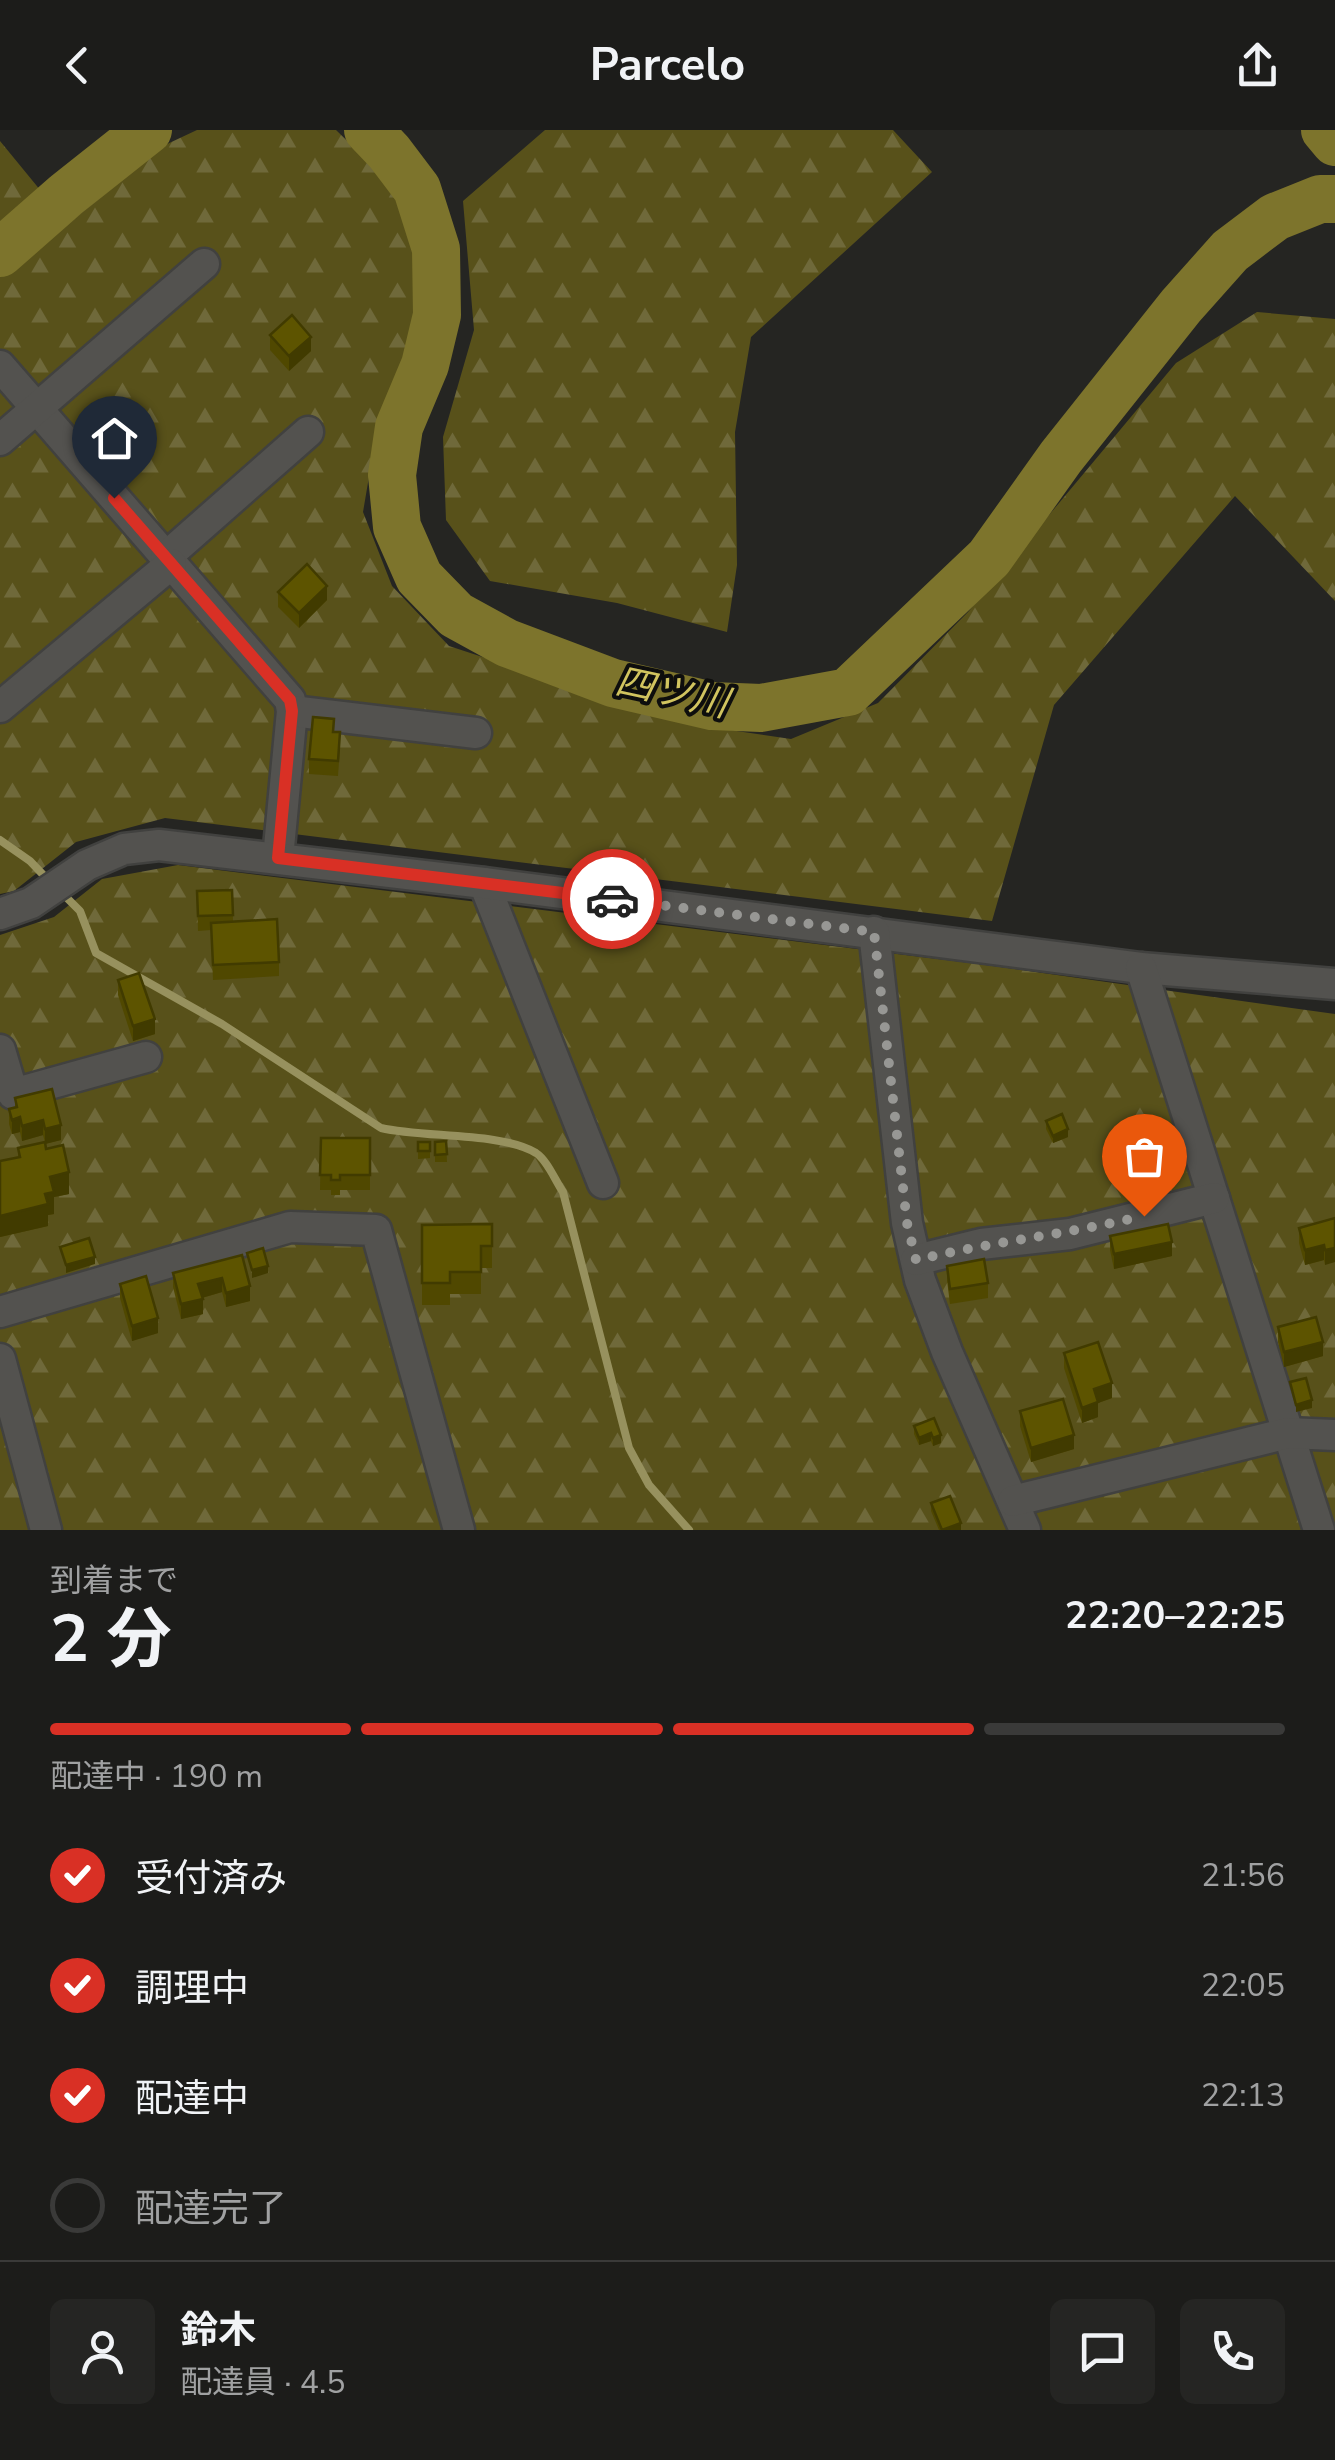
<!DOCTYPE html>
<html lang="ja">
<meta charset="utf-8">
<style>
body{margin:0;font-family:"Nunito Sans","Noto Sans JP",sans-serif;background:#252523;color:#f1f3f6;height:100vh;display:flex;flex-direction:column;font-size:38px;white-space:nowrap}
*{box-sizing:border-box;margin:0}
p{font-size:32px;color:#a0a1a2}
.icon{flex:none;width:55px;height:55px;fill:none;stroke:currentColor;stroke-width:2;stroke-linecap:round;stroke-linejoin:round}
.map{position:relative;height:1400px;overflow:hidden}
.details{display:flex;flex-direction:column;background:#1c1c1a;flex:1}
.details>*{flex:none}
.pin{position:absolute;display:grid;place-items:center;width:85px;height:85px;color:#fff;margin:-102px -42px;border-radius:50% 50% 50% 0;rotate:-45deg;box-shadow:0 0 10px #0007}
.pin .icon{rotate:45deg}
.courier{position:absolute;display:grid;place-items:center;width:100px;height:100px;margin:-50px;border:8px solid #d93025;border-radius:50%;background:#fff;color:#222;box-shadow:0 2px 12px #0007}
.summary em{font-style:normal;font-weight:700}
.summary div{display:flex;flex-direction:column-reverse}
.summary{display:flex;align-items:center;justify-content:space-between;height:170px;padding:0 50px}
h1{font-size:65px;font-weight:700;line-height:75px}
.bar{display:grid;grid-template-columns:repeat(4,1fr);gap:15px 10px;align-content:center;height:120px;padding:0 50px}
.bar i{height:12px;border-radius:8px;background:#3a3a39}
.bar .current{background:#d93025}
.bar p{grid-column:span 4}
.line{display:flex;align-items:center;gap:25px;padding:0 50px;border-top:2px solid #3a3a39}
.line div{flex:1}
.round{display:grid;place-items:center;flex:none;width:105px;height:105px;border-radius:15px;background:#252523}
ol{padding:0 50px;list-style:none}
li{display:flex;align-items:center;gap:30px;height:110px}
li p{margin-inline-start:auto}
li .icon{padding:10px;border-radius:50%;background:#d93025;color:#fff;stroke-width:4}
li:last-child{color:#a0a1a2}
li i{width:55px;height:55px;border:5px solid #3a3a39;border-radius:50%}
header{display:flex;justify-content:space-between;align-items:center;height:130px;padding:0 50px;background:#1c1c1a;font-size:45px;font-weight:700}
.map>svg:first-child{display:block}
.forest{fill:url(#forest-firs)}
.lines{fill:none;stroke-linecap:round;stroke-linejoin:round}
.stream{stroke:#97915e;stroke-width:8}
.river{stroke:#7d742c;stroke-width:48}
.minor-casing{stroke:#41413f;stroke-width:35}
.minor{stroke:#53524f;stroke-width:30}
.wall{fill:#504800}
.shaded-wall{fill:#413b00}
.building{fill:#5d5400;stroke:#413b00;stroke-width:2.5}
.done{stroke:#979794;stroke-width:10;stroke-dasharray:0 18}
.route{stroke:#d93025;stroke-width:12}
.labels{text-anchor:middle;stroke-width:8;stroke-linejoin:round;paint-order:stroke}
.water-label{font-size:38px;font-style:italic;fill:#d1c45f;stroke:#0e0e0d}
</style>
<header><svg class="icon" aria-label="back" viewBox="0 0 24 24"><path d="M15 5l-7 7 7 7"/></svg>Parcelo<svg class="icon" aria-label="share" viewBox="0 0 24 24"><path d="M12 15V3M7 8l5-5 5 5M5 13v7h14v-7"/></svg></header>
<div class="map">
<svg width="1335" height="1400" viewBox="0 0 1335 1400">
<defs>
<pattern id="forest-firs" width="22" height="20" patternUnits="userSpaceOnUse" patternTransform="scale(2.5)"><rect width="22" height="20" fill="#58511a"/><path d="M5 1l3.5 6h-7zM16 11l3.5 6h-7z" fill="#6f693a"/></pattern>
</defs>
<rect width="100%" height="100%" fill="#252522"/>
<!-- forest -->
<g class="forest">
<polygon points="197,0 336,0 379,42 403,75 418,114 420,203 379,288 363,382 392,456 449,516 688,594 791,609 878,573 968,482 1176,233 1257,182 1335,189 1335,471 1235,366 1054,575 992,791 165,688 76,712 14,761 0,764 0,11 68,94 165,15"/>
<polygon points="545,0 893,0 932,42 751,207 735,302 737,435 727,502 617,473 490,451 446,390 443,307 474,200 463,71"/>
<polygon points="178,735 978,834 1335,884 1335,1400 0,1400 0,805 54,787 102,749"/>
</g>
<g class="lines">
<!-- stream -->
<g class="stream">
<polyline points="0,710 30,731 50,752"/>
<path d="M 60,761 L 80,781 L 96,823 L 222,894 L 381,998 C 424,1008 501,1002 536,1023 C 547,1030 555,1050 563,1062 L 629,1318 L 649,1355 L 689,1400"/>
</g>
<!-- river -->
<g class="river">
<polyline points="368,0 389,22 417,59 436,119 437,185 425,235 399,297 392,345 397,397 419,447 456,485 507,513 613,553 712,576 761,578 848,562 989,428 1061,327 1181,176 1230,121 1275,87 1320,69 1335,69"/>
<polyline points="1325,0 1335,12"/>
<polyline points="0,123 66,65 148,0"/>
</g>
<!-- minor casing -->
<g class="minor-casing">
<g id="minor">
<polyline points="0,236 290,570 292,581 278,728"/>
<polyline points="0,310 204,134"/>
<polyline points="166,427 308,302"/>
<polyline points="0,577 171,434"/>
<polyline points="292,581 476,603"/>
<polyline points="484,753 603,1053"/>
<polyline points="0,784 31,773 87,735 124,719 159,715 484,753 1141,838 1335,854"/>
<polyline points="874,802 907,1093 920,1150 947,1222 1025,1400"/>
<polyline points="1141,838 1319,1400"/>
<polyline points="0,920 13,964 146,927"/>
<polyline points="916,1130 981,1114 1070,1104 1214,1068"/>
<polyline points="0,1182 290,1097 376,1100 459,1400"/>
<polyline points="0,1229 46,1400"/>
<polyline points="1013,1371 1288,1303 1335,1305"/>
</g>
</g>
<!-- minor -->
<use href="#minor" class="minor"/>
</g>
<!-- wall -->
<g class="wall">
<polygon points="270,205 311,221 289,241 270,220"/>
<polygon points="278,462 327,470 299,498 278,477"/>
<polygon points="334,602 340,617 338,646 309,644 309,629"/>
<polygon points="232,760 233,792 279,832 279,846 213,850 211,800 198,801 197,761"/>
<polygon points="118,850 155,904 133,911 118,865"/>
<polygon points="15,968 61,1010 45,1014 69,1064 54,1067 54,1084 48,1085 48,1096 0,1107 0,1031 18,1027 18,1018 45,1012 43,1005 22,1011 20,1002 12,1004 9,994 9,979 15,978"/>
<polygon points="1046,991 1068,1007 1053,1013 1046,999"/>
<polygon points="321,1008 370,1008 370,1060 340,1060 340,1065 331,1065 331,1060 320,1060"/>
<polygon points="446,1011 447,1032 435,1032 435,1012"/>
<polygon points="418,1012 430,1012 430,1028 418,1029"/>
<polygon points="1335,1088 1325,1135 1324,1130 1305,1135 1299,1113 1299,1098"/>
<polygon points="492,1094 492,1138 481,1138 481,1164 450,1164 450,1175 422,1175 422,1095"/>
<polygon points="1110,1106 1172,1126 1114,1139 1110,1120"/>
<polygon points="242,1125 250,1171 226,1177 222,1162 202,1168 203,1184 181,1189 173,1157 173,1143"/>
<polygon points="947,1136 988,1153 988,1168 950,1174 947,1150"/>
<polygon points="120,1154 158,1203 132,1211 120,1168"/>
<polygon points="1278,1197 1323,1226 1284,1237 1278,1212"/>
<polygon points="1064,1223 1112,1268 1098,1273 1098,1287 1082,1293 1064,1238"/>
<polygon points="1020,1281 1074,1319 1031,1332 1020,1296"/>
<polygon points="934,1288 941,1313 933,1316 931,1311 919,1315 914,1304 914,1296"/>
<polygon points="931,1373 961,1400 939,1400 931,1381"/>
</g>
<!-- shaded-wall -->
<g class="shaded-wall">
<polygon points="311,207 311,221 289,241 289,226"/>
<polygon points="327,456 327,470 299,498 299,483"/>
<polygon points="155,889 155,904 133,911 133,896"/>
<polygon points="20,987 20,1002 12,1004 12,990"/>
<polygon points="43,990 43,1005 22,1011 22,996"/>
<polygon points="61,995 61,1010 45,1014 45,999"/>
<polygon points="1068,999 1068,1007 1053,1013 1053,1006"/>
<polygon points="69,1042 69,1064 54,1067 54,1084 48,1085 48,1096 0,1107 0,1086 45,1064 50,1047"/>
<polygon points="1172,1112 1172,1126 1114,1139 1114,1124"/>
<polygon points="1324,1115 1324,1130 1305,1135 1305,1120"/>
<polygon points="1335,1118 1335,1132 1325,1135 1325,1120"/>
<polygon points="95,1127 95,1134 66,1143 66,1135"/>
<polygon points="268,1136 268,1143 252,1148 252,1140"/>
<polygon points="222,1148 222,1162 198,1169 198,1154"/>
<polygon points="250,1156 250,1171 226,1177 226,1163"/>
<polygon points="203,1169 203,1184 181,1189 181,1174"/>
<polygon points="158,1188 158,1203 132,1211 132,1196"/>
<polygon points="1323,1212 1323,1226 1284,1237 1284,1222"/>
<polygon points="1112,1253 1112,1268 1098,1273 1098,1287 1082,1293 1082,1278 1094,1259"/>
<polygon points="1312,1270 1312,1278 1296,1282 1296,1275"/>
<polygon points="931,1303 931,1311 919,1315 919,1308"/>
<polygon points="941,1305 941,1313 933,1316 933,1308"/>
<polygon points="1074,1305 1074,1319 1031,1332 1031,1318"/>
<polygon points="961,1393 961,1400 943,1400"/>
</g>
<!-- building -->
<g class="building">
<polygon points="292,185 311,207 289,226 270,205"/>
<polygon points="307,434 327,456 299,483 278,462"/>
<polygon points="313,587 334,589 333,602 340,602 338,631 309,629"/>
<polygon points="232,760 233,785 198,786 197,761"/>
<polygon points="277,789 279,832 213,835 211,793"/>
<polygon points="139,843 155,889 133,896 118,850"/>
<polygon points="52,959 61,995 45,999 43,990 22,996 20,987 12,990 9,979 17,977 15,968"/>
<polygon points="1062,984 1068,999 1053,1006 1046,991"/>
<polygon points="321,1008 370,1008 370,1045 340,1045 340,1050 331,1050 331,1045 320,1045"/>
<polygon points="446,1011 447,1024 435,1025 435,1012"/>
<polygon points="45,1012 46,1019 63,1015 69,1042 50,1047 54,1062 45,1064 48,1074 0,1086 0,1031 20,1027 18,1018"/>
<rect x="418" y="1012" width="12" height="9"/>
<polygon points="1335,1088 1335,1118 1325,1120 1324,1115 1305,1120 1299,1098"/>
<polygon points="492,1094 492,1116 481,1116 481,1142 450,1142 450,1153 422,1153 422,1095"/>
<polygon points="1168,1094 1172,1112 1114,1124 1110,1106"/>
<polygon points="89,1108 95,1127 66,1135 60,1117"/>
<polygon points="263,1118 268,1136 252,1140 247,1123"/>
<polygon points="242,1125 250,1156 226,1163 222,1148 198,1154 203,1169 181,1174 173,1143"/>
<polygon points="984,1129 988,1153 950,1159 947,1136"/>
<polygon points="146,1146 158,1188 132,1196 120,1154"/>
<polygon points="1316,1187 1323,1212 1284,1222 1278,1197"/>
<polygon points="1098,1212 1112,1253 1094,1259 1098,1272 1082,1278 1064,1223"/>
<polygon points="1306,1248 1312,1270 1296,1275 1290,1252"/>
<polygon points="1063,1269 1074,1305 1031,1318 1020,1281"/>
<polygon points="934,1288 941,1305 933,1308 931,1303 919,1308 914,1296"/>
<polygon points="950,1366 961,1393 942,1400 931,1373"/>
</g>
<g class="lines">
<!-- done -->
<path class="done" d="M 612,769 L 874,802 L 907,1093 L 916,1130 C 991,1112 1068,1104 1144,1086"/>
<!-- route -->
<polyline class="route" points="114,368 290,570 292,581 278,728 612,769"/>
</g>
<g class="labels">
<!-- water labels -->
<g class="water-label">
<text transform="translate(672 562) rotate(12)" y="13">四ツ川</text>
</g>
</g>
</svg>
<div class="pin" style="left:1144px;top:1086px;background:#ea580c"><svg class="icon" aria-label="bag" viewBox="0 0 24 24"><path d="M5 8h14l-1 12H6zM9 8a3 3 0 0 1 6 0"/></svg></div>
<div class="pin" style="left:114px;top:368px;background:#1f2937"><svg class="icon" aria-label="home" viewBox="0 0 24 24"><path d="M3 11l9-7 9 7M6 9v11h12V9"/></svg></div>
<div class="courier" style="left:612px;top:769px"><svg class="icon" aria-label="car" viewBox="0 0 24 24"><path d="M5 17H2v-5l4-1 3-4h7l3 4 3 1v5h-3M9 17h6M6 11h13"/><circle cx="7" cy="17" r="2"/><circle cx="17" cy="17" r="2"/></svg></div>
</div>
<section class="details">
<div class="summary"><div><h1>2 分</h1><p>到着まで</p></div><em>22:20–22:25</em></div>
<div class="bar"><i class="current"></i><i class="current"></i><i class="current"></i><i></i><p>配達中 · 190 m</p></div>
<ol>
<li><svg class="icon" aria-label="check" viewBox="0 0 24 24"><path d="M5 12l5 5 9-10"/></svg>受付済み<p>21:56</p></li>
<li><svg class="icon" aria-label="check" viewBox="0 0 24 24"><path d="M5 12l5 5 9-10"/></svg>調理中<p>22:05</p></li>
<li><svg class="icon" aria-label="check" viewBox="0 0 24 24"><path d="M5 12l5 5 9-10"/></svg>配達中<p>22:13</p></li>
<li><i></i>配達完了</li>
</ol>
<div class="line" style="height:180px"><a class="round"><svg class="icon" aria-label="person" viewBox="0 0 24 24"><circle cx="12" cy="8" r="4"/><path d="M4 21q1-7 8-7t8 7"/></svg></a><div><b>鈴木</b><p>配達員 · 4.5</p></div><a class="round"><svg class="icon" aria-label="chat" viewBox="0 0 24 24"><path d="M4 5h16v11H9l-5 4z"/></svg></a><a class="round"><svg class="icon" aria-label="phone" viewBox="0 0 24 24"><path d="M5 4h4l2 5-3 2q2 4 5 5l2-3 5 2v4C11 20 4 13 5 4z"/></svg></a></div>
</section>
